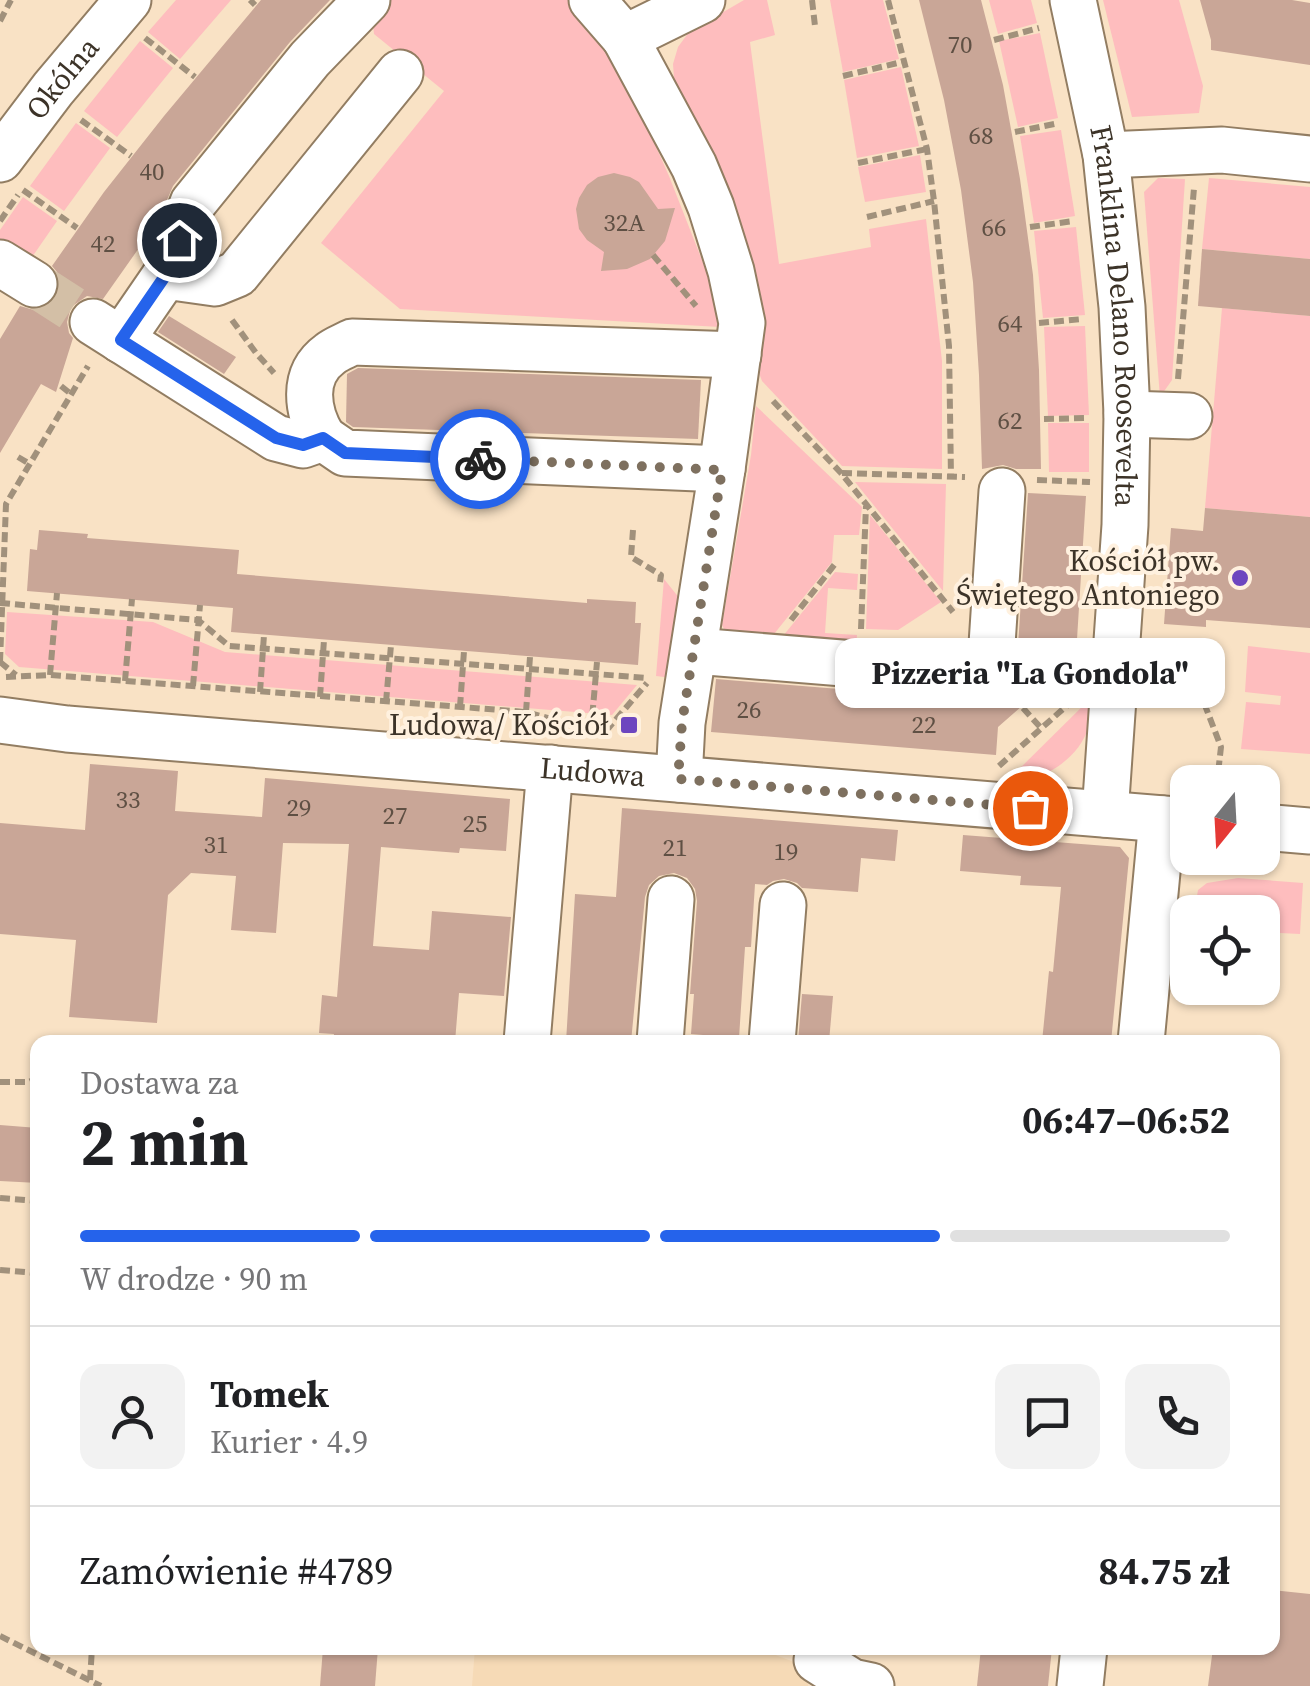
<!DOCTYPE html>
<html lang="pl">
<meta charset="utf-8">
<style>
body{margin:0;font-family:"Source Serif 4",serif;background:#f2f2f2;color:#202124;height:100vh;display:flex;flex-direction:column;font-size:38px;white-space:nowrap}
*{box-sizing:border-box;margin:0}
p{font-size:32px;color:#757577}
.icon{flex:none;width:55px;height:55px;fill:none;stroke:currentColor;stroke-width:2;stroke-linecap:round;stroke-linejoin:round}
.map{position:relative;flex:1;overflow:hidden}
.details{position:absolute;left:30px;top:1035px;width:1250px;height:620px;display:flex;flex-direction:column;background:#fff;border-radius:20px;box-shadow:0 2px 8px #0004}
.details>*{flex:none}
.needle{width:65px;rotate:198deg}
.buttons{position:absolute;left:1170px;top:765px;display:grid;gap:20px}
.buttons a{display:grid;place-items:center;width:110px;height:110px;border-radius:20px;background:#fff;box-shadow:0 2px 8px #0004;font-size:50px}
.pin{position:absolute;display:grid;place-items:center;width:85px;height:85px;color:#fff;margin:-42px;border:5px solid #fff;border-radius:50%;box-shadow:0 2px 10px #0007}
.courier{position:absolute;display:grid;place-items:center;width:100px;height:100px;margin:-50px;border:8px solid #2563eb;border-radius:50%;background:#fff;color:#222;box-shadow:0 2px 12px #0007}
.bubble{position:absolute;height:70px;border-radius:20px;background:#fff;box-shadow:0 2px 8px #0004;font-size:32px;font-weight:700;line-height:70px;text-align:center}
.headline em{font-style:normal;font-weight:700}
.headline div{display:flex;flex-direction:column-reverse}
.headline{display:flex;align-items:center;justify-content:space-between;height:170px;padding:0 50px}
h1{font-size:65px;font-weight:700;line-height:75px}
.bar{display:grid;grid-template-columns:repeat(4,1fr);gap:15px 10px;align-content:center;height:120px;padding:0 50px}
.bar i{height:12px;border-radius:8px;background:#e0e0e0}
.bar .on{background:#2563eb}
.bar p{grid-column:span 4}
.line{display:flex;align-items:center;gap:25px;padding:0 50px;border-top:2px solid #e0e0e0}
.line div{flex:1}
.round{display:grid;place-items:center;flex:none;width:105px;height:105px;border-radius:20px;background:#f2f2f2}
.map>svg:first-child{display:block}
.built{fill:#f6dab6}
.green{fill:#febdbe}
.building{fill:#c9a697}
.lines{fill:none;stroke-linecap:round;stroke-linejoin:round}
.minor-tunnel{stroke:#d3bfa6;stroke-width:45;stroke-dasharray:45 22;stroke-linecap:butt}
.minor-casing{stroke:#927d62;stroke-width:49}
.path{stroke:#a1917c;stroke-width:6;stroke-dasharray:10 5;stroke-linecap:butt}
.minor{stroke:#fff;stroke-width:45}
.done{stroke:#7e705f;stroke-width:10;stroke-dasharray:0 18}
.route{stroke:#2563eb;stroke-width:12}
.poi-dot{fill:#6d46bf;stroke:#fff1df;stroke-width:4}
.labels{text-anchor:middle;stroke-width:8;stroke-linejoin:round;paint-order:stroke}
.number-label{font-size:25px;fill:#5f5044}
.street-label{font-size:30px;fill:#3c3328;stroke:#fff1df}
.poi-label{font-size:30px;fill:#3c3328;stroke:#fff1df;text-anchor:end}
</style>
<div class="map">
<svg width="1310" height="1686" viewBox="0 0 1310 1686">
<rect width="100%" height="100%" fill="#f9e2c5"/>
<!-- built -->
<polygon class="built" points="475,1648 757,1648 810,1668 808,1686 472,1686"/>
<!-- green -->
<g class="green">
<polygon points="176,0 231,0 180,59 148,32"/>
<polygon points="389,0 576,0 610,43 669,176 718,301 720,327 400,309 321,243 444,91 374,34 372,15"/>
<polygon points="744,0 767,0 775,35 750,42 779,264 871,247 869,229 926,219 942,361 942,469 842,466 762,381 759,373 744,271 706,150 674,78 673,64 678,47 689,32"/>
<polygon points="830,0 883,0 899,59 843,72"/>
<polygon points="989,0 1031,0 1037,23 998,34"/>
<polygon points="1103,0 1179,0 1203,86 1199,113 1132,117"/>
<polygon points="1040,33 1058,118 1018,127 999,41"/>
<polygon points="140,41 173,68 117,137 84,111"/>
<polygon points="901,67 919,146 857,158 844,80"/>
<polygon points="76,123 110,148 64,211 30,186"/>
<polygon points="1061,130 1075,216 1034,223 1020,136"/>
<polygon points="920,155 926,192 865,202 858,167"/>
<polygon points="1158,178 1185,179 1172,380 1160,397 1144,192"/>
<polygon points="1209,178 1310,187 1310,259 1202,249"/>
<polygon points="23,197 57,221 30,260 0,240 0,230"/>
<polygon points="1076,227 1085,315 1043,318 1034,231"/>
<polygon points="1222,308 1310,316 1310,517 1205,508"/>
<polygon points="1085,326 1089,415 1048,416 1044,327"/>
<polygon points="756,406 862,507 859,535 834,535 832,562 774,634 773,646 726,633 722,625 751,455"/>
<polygon points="1048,423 1089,423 1089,472 1049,472"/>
<polygon points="855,482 946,484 943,591"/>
<polygon points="870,515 941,602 898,630 866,629"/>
<polygon points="835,572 858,574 857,590 828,588 825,633 857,635 856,654 783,636"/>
<polygon points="664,579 680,599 672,678 656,676"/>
<polygon points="7,612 153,622 225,652 637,685 612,715 19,667 5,654"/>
<polygon points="1248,646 1310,653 1310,754 1241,749 1246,702 1280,705 1281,696 1245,692"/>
<path d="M 1095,694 C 1093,705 1092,716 1089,726 C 1078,762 1040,782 1005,783 Z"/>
<polygon points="1238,878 1303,883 1300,934 1263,932 1262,912 1197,912 1195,908 1198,890 1207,883"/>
</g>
<!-- building -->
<g class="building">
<polygon points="261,0 330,0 290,42 173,186 158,221 103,299 87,296 71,307 67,322 69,333 73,338 56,392 41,384 0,453 0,339 20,306 34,310 47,307 56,299 60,284 57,272 52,266 104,192 164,116"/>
<polygon points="919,0 981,0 1003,85 1020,179 1033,275 1039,370 1041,469 1016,469 1003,465 982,469 979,375 973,282 961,190 944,100"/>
<polygon points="1200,0 1292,0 1310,3 1310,65 1211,50 1211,40"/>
<polygon points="614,173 630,177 639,182 658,209 675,208 665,241 650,259 627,269 601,271 604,252 587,240 579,229 576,209 579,198 587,185 598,177"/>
<polygon points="1202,249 1310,259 1310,316 1198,306"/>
<polygon points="169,316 236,357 224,374 158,332"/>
<polygon points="358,368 701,380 698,439 353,427 346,422 347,374"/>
<polygon points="1028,493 1086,496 1074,687 1045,686 998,727 996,755 711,732 716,679 988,701 1000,699 1006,695 1013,696 1016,677"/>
<polygon points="1205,508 1310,517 1310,628 1206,620 1206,627 1164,624 1171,528 1203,531"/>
<polygon points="39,530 88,534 87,538 239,550 237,574 587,603 587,599 636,602 635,623 641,623 638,665 231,632 233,608 27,591 30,549 37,550"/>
<polygon points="90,764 178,771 175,811 262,817 265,778 510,799 506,851 460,848 459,853 381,847 373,946 429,950 432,911 511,917 504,996 459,993 455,1042 333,1042 334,1034 319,1033 322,995 337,997 349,844 283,843 276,933 231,930 236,876 191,873 168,895 157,1023 69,1017 76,940 0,934 0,823 85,830"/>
<polygon points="622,808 898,830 895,861 861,858 858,892 802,888 797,883 784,879 773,881 767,885 755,884 751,947 745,947 739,1038 691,1034 694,994 690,994 697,901 695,889 687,878 674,873 659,876 649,885 645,897 631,1042 566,1042 575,894 616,897"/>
<polygon points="963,835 1120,847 1129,858 1111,1042 1042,1042 1049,971 1053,972 1061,887 1020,885 1021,876 960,871"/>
<polygon points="802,994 833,996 829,1042 798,1042"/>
<polygon points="0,1125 38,1128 38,1183 0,1181"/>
<polygon points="1272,1590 1310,1594 1310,1686 1208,1686 1213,1648 1272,1648"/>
<polygon points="323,1648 378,1648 375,1686 320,1686"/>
<polygon points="981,1648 1052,1648 1048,1686 977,1686"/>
</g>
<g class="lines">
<!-- minor-tunnel -->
<polyline class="minor-tunnel" points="34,284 93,322"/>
<!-- minor casing -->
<g class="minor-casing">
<g id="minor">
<polyline points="592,0 625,38"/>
<path id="s1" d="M 1073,0 L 1106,155 L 1122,307 L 1127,414 L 1125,525 L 1105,814"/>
<polyline points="1106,155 1222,150 1310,159"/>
<path id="s2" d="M 0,159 L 53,89 L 128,0"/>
<polyline points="0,263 34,284"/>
<polyline points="165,276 215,283 237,274 400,73"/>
<polyline points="93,322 276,438 303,445 323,438 345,453 722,469 742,323 731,271 711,207 694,166 625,38 702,0"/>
<polyline points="121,340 165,276 193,203 310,59 367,0"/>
<polyline points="1127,414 1189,416"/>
<path d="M 323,438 C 307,412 301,375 330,354 C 336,349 345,346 352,342 L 738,355"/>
<polyline points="695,651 990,675 1002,491"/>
<path id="s3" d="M 0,720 L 67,729 L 1188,821"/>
<polyline points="679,779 682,723 722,469"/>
<polyline points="1262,827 1310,831"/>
<polyline points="527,1042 550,768"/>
<polyline points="660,1042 671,899"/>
<polyline points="772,1042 783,905"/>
<polyline points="1141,1042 1162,819"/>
<polyline points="817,1660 852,1682 871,1686"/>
<polyline points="1080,1686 1084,1648"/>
</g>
</g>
<!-- path -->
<g class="path">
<polyline points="250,0 255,5"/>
<polyline points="812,0 815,26"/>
<polyline points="888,0 927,149 934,201 949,346 951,477"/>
<polyline points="0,21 11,0"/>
<polyline points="145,38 195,77"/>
<polyline points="994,40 1039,28"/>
<polyline points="843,76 906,61"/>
<polyline points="81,120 131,156"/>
<polyline points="1015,132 1059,123"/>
<polyline points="858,163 927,149"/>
<polyline points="23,190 77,228"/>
<polyline points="867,217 934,201"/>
<polyline points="0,221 18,195"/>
<polyline points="1030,227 1074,221"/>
<polyline points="653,255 696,306"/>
<polyline points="232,320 256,353 274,373"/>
<polyline points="1039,323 1083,319"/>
<polyline points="1178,379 1194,188"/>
<polyline points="61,386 71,394"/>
<polyline points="773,401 841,473 953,612"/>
<polyline points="1044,419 1088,418"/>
<polyline points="18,457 30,464"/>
<polyline points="842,473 965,477"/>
<polyline points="1037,480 1090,482"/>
<polyline points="633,530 631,557 661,575 660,582"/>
<polyline points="0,603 198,620 229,646 648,678"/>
<polyline points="791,620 835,564"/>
<polyline points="861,629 866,506"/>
<polyline points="0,662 6,504 88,366"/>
<polyline points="0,662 16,675"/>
<polyline points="50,675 57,593"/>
<polyline points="6,677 50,675 526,712 580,727"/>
<polyline points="125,681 132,599"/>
<polyline points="1152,682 1201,695 1221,747 1217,782"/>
<polyline points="193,686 200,605"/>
<polyline points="260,692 264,635"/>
<polyline points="320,697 324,640"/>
<polyline points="386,702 391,645"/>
<polyline points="460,707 464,651"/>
<polyline points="1023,708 1041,728"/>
<polyline points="526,712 530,657"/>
<polyline points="591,730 597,662"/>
<polyline points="606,731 647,683"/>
<polyline points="999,766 1072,701"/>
<polyline points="75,1042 87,1042"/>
<polyline points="0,1082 29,1082 38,1078"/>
<polyline points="0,1198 38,1201"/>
<polyline points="0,1270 37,1273 38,1270"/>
<polyline points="0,1636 101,1686"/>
<polyline points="90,1680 92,1648"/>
</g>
<!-- minor -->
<use href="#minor" class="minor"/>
</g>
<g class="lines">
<!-- done -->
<polyline class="done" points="480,459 722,470 682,723 678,779 1030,808"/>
<!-- route -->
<polyline class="route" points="179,240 165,276 121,340 276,438 303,445 323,438 345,453 480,459"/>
</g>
<!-- markers -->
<g class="poi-dot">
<circle cx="1240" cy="578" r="10"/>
<rect x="619" y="715" width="20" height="20" rx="5"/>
</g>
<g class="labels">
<!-- number labels -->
<g class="number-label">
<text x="960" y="53">70</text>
<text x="981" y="144">68</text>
<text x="152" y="180">40</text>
<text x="624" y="231">32A</text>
<text x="994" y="236">66</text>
<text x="103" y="252">42</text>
<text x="1010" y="332">64</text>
<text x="1010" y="429">62</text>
<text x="749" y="718">26</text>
<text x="924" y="733">22</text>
<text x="128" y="808">33</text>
<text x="299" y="816">29</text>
<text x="395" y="824">27</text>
<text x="475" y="832">25</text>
<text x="216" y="853">31</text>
<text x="675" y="856">21</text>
<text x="786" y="860">19</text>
</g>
<!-- street labels -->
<g class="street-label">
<text dy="10" stroke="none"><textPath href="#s2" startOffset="102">Okólna</textPath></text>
<text dy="10" stroke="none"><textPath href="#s1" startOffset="320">Franklina Delano Roosevelta</textPath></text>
<text dy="10" stroke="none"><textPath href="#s3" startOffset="595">Ludowa</textPath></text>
</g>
<!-- poi labels -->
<g class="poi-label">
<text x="1220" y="571">Kościół pw.<tspan x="1220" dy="34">Świętego Antoniego</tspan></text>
<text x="609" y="735">Ludowa/ Kościół</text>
</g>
</g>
</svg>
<div class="buttons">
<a><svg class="needle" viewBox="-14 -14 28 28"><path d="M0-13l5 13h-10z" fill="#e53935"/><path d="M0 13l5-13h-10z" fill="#757577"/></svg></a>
<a><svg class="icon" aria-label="locate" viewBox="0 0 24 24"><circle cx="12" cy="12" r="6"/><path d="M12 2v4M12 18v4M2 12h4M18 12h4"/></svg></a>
</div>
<div class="pin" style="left:1030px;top:808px;background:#ea580c"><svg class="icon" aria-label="bag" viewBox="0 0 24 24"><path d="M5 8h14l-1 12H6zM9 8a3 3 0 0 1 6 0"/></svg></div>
<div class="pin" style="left:179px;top:240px;background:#1f2937"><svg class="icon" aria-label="home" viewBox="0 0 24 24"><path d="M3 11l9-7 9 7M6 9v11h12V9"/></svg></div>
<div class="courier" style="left:480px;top:459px"><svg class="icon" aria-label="bike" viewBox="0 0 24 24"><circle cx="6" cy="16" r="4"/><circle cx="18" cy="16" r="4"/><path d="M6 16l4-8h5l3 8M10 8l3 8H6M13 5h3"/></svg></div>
<div class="bubble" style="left:835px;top:638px;width:390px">Pizzeria &quot;La Gondola&quot;</div>
<section class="details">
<div class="headline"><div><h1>2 min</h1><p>Dostawa za</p></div><em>06:47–06:52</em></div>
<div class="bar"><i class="on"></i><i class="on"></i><i class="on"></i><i></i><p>W drodze · 90 m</p></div>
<div class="line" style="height:180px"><a class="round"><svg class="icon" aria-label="person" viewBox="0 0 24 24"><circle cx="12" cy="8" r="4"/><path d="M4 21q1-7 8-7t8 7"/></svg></a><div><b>Tomek</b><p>Kurier · 4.9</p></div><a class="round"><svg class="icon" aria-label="chat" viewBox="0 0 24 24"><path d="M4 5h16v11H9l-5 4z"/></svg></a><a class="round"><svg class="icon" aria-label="phone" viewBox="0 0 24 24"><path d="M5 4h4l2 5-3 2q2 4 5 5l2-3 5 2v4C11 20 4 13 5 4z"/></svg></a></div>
<div class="line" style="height:130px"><div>Zamówienie #4789</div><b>84.75 zł</b></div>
</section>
</div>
